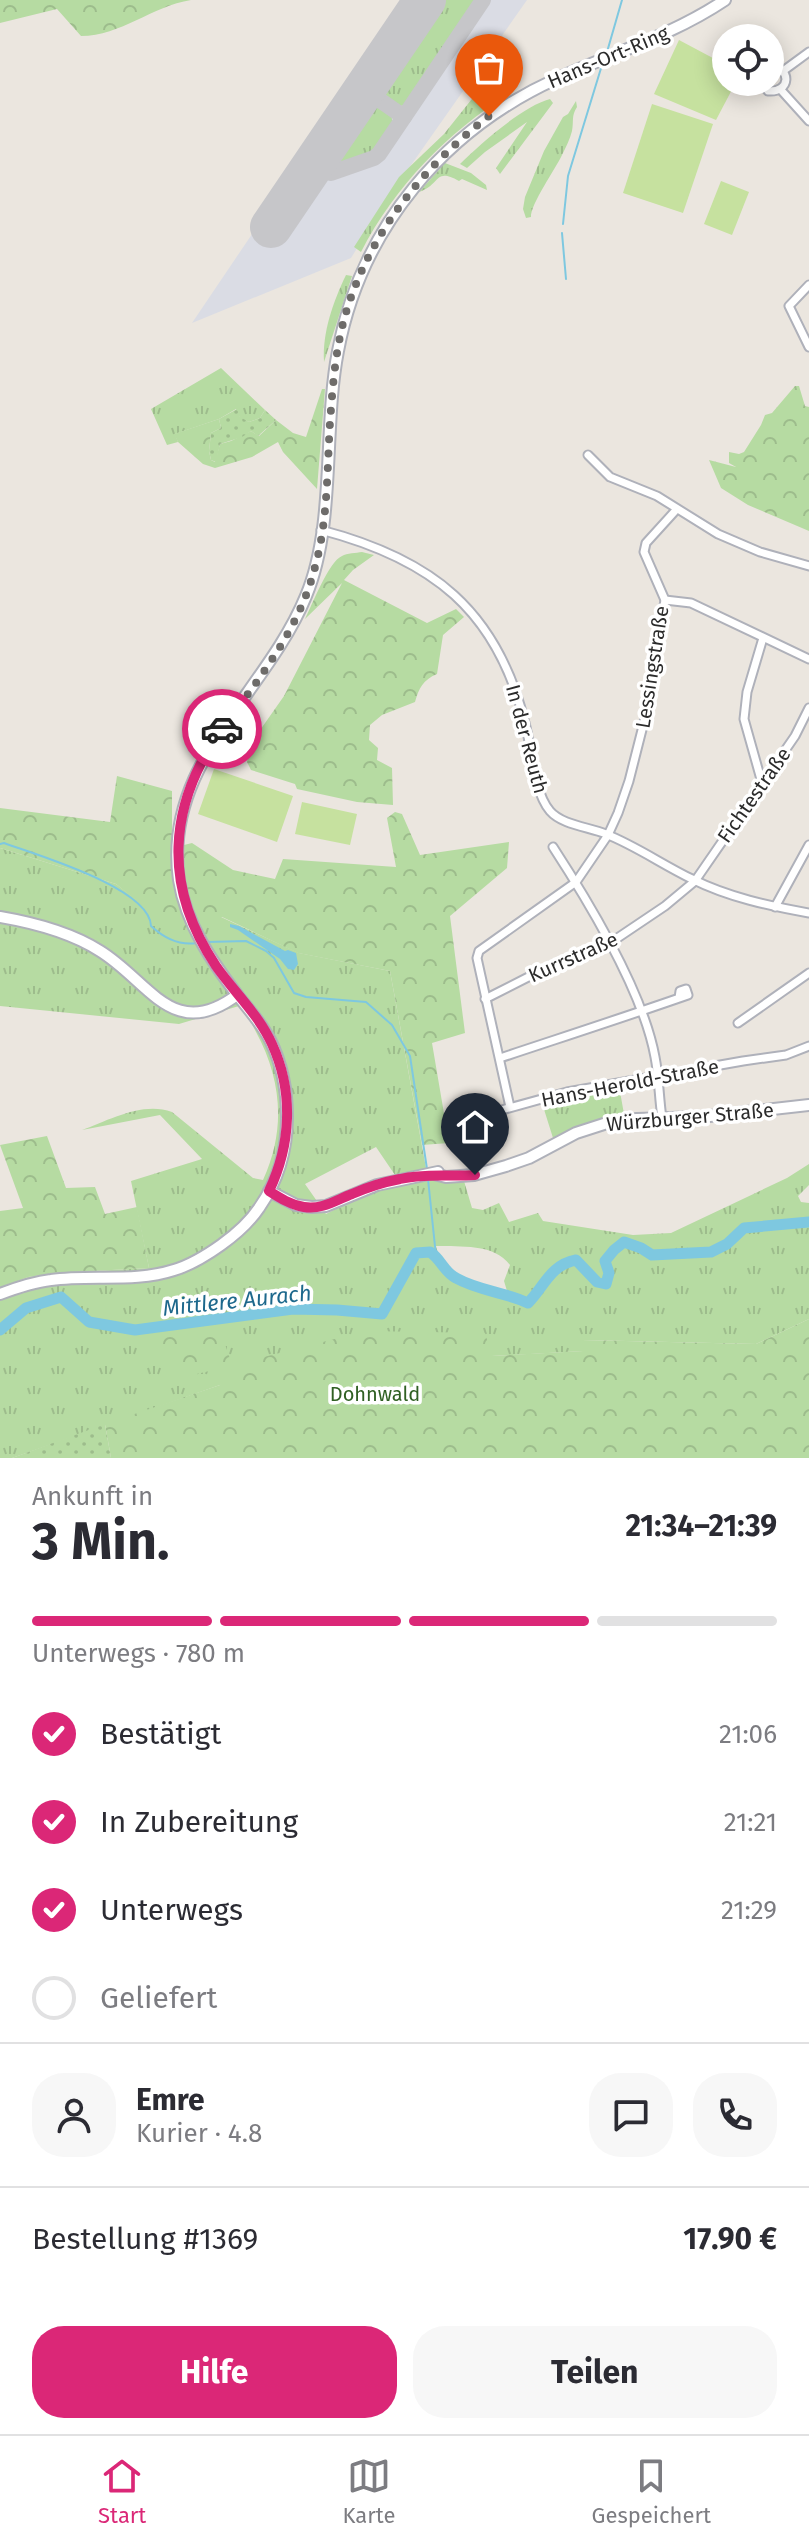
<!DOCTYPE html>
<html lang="de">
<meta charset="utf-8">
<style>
body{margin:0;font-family:"Fira Sans",sans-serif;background:#f7f7f7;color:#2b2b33;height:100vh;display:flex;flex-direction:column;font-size:30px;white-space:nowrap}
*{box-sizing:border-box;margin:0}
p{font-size:26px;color:#7c7c81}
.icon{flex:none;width:44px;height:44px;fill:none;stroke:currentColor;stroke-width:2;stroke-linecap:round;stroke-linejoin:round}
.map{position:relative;height:1458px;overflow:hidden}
.drawer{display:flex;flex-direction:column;background:#fff;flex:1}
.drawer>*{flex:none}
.buttons{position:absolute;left:712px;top:24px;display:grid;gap:16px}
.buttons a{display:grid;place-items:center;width:72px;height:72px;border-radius:50%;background:#fff;box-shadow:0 4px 20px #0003;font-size:40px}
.pin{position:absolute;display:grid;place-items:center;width:68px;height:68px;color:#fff;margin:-82px -34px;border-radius:50% 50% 50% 0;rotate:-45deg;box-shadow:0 0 8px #0007}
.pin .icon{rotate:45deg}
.courier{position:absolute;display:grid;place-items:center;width:80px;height:80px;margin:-40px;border:6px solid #db2777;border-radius:50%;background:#fff;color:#222;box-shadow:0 2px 10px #0007}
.headline em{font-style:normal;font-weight:700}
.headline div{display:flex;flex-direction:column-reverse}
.headline{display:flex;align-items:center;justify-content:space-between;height:136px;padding:0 32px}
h1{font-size:52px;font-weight:700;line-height:60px}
.bar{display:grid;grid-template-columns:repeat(4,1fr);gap:12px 8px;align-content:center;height:96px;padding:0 32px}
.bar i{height:10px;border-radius:6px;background:#e1e1e2}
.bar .current{background:#db2777}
.bar p{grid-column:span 4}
.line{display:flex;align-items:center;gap:20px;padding:0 32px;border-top:2px solid #e1e1e2}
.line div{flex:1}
.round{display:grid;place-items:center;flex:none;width:84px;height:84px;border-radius:32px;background:#f7f7f7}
ol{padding:0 32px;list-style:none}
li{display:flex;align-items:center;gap:24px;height:88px}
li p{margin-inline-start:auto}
li .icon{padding:8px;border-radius:50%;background:#db2777;color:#fff;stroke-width:4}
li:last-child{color:#7c7c81}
li i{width:44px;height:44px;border:4px solid #e1e1e2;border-radius:50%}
.action{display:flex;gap:16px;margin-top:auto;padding:16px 32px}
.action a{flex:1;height:92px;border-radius:32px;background:#db2777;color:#fff;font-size:32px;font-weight:700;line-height:92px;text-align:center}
.action a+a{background:#f7f7f7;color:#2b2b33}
.tab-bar{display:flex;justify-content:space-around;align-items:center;height:112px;border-top:2px solid #e1e1e2;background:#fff;font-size:22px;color:#7c7c81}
.tab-bar a{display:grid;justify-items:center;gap:4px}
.tab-bar .current{color:#db2777}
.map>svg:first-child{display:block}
.airport{fill:#dadce4}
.grass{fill:url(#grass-tufts);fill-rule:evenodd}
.forest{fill:url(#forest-crowns)}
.garden{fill:url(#garden-dots)}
.pitch{fill:#c6e19f}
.water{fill:#7ec8e0}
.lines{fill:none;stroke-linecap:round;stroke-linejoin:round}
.stream{stroke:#7ec8e0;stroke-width:2}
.river{stroke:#7ec8e0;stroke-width:11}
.taxiway{stroke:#c6c6c9;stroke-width:16}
.runway{stroke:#c6c6c9;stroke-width:42}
.street-casing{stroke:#afb1ba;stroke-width:11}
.secondary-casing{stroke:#afb1ba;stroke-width:14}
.street{stroke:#fff;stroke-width:7}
.secondary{stroke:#fff;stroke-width:10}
.done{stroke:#6e6c6a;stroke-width:8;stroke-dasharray:0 14.4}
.route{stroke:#db2777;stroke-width:10}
.labels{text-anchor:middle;stroke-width:7;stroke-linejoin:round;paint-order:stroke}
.street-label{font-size:20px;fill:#2b2b2b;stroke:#fff}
.park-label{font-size:20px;fill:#306023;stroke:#fff}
.water-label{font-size:22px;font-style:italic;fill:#1d688c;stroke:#fff}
</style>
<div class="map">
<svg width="809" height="1458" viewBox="0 0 809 1458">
<defs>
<pattern id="grass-tufts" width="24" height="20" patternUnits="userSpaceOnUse" patternTransform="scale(2)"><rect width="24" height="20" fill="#b6dba2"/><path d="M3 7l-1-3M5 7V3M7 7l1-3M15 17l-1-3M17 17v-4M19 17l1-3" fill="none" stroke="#9dbc8c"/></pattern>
<pattern id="forest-crowns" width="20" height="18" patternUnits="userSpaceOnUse" patternTransform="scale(2)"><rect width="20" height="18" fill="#b6dba2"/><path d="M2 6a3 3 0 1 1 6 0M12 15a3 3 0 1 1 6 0" fill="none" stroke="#9dbc8c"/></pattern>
<pattern id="garden-dots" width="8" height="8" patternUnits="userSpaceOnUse" patternTransform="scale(2)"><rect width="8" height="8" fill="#b6dba2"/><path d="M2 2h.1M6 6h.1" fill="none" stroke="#9dbc8c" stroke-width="1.8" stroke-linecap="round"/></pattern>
</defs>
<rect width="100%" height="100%" fill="#ebe6df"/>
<!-- airport -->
<polygon class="airport" points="410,0 527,0 390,195 351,258 192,323"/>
<!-- grass -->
<g class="grass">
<path d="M 436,0 L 479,0 L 412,101 C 395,114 378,100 383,80 Z"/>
<path d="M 511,88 L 510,93 C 447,133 395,186 361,252 L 354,247 L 399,177 L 444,134 L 479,90 L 486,96 Z"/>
<path d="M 550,99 L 553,103 L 500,174 L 496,168 L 527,122 L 485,152 L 467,168 L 460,164 C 480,144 523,106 550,99 Z"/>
<path d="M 576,101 L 577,107 C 571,116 574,121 572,131 C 570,139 566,147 562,155 C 556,168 530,205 531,217 L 526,218 L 523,209 L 525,197 L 544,151 L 563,117 L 568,114 Z"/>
<path d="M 374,106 C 404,110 392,139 376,153 C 367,160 351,163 340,166 L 333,159 C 336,144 359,110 374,106 Z"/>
<path d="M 445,163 L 471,173 L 486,185 L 487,190 L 462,179 L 459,181 C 434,167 441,185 419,192 Z"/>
<path d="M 346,275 L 352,276 L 324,362 C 322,333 333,302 346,275 Z"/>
<polygon points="221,368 265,410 260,418 249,422 240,418 236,409 219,419 175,434 178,442 167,445 151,409"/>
<path d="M 0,848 L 116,884 L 147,908 L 221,917 L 299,953 L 390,971 L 428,1179 L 464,1181 L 472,1208 L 483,1210 L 499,1203 L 509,1222 L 538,1213 L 543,1221 L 633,1235 L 671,1233 L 787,1178 L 809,1164 L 809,1185 L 798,1196 L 801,1202 L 809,1203 L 809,1319 L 756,1344 L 583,1340 L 584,1351 L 492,1356 L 220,1385 L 12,1458 L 0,1458 L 0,1288 L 28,1277 L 56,1273 L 149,1268 L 131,1181 L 202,1159 L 160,1115 L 82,1130 C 109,1120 143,1101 172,1112 L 253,1178 L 263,1180 C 286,1130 282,1080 256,1032 C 251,1022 247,1013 239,1006 L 179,1024 L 0,1006 ZM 376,1147 L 397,1178 L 326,1214 L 305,1184 ZM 436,1246 C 460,1247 494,1243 510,1265 L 504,1281 L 507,1291 C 491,1296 457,1283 446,1270 C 441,1263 438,1254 436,1246 Z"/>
<polygon points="619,1086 624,1114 594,1121 553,1138 542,1103"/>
</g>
<!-- forest -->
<g class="forest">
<path d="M 0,0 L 191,0 C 152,6 121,36 81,36 L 57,9 L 0,23 Z"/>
<polygon points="795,386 799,386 805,406 809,407 809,531 748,505 721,488 709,460 736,467 729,463 729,452 739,454 744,452 761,425 765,415 772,413"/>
<polygon points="322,389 325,389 317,489 283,452 278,442 252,457 215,468 203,464 178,442 174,434 219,419 221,428 211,433 209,451 211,460 215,462 220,444 231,441 251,431 259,436 276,420 293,433 306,437"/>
<path d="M 362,552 L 374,555 L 353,570 L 344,580 L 427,623 L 456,609 L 464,617 L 443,635 L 437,674 C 423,680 419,688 415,702 L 382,715 L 370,725 L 369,740 L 378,748 L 377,760 L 392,768 L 393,805 L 357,802 L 297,789 L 295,784 L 251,770 L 247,762 L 251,743 L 284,696 L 342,583 L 305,619 C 312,605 329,561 342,556 C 347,553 356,553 362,552 Z"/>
<polygon points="117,776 172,791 172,848 192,843 233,870 275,879 283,859 396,867 387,818 395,812 402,814 420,855 509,842 507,868 450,916 465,1033 432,1043 449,1143 422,1145 390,971 298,953 222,917 187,942 116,884 0,848 0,808 110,822"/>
<polygon points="47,1136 66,1188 95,1187 105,1214 137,1207 149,1268 56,1273 28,1277 0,1288 0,1211 23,1208 0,1145"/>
<polygon points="216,1317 232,1365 366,1331 485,1333 492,1356 583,1351 582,1340 756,1344 809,1319 809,1458 111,1458 105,1424 220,1385 231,1366 188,1376 141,1327"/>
</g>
<!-- garden -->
<g class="garden">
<polygon points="237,409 240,417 249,422 260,418 265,410 276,420 258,436 251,431 242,437 220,444 216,462 211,460 209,451 211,433 221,428 219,419"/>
<polygon points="105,1424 111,1458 12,1458"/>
</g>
<!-- pitch -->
<g class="pitch">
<polygon points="679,40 726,65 726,82 736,82 716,120 654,94"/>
<polygon points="652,104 713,124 683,213 623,193"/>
<polygon points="721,181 749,192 732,235 704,224"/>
<polygon points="214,769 293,796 277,842 198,814"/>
<polygon points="302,802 357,814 350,845 295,834"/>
</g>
<!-- water -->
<polygon class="water" points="230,924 239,926 285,951 288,950 296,953 298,964 294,970 288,969 280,959 238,930 230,927"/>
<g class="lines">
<!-- stream -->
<g class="stream">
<polyline points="607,52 622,0"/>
<polyline points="563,224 568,176 602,65"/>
<polyline points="562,233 566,279"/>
<path d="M 0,844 L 4,843 C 37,855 150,888 151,926 C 164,938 179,946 197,943"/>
<polyline points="207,942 246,941 266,951 274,958 294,993 306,997 366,1002 392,1025 410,1056 427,1169"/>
<polyline points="428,1179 436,1256"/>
</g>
<!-- river -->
<path class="river" d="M 0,1330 L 26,1308 L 61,1297 L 89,1322 L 135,1330 L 293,1309 L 337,1310 L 382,1314 L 416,1253 L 430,1252 C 441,1259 444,1272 456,1278 C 479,1291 505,1292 528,1303 C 544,1287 550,1265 576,1260 L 597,1282 L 606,1284 L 609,1273 L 605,1261 L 614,1250 L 624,1242 L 641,1248 L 652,1255 L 711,1252 L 727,1244 L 744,1228 L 809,1222"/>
<!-- taxiway -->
<g class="taxiway">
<polyline points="364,89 404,117"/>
<polyline points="314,163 331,173 374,158 379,154 483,0"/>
</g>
<!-- runway -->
<polyline class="runway" points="271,227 425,0"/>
<!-- street casing -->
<g class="street-casing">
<g id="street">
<polyline points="783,71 809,52"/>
<path d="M 761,82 L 768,91 C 791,93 792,67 770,67"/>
<polyline points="781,90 809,121"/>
<polyline points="809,285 789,306 809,347"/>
<polyline points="588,455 610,477 657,496 718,534 760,552 809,566"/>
<path d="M 321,530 C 432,559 497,610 525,723 C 532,748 533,791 550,811 C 562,825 589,827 606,834 C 636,846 663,865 692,879 C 728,897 769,906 809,913"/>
<polyline points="665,600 691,603 809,659"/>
<polyline points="762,783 744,719 747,692 763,638"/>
<path d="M 553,847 C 590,904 643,991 655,1057 C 659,1077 659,1098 662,1118"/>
<polyline points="775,907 809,845"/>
<polyline points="485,999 548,967 610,943 665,906 695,881 795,736 809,708"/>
<polyline points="738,1023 809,973"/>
<path d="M 500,1058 C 563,1037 625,1017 688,995 L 686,989 L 680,991 L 679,998"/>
<polyline points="510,1107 477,958 479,951 576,882 608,835 618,813 629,781 645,718 665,600 644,552 646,543 676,510"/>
<polyline points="457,1113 462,1121 567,1092 743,1061 786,1055 809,1046"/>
</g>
</g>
<!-- secondary casing -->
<g class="secondary-casing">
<g id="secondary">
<path d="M 0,917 C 35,923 70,932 100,951 C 149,981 173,1043 237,995"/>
<polyline points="434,1174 446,1177 474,1175 506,1166 529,1158 576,1133 607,1123 637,1119 701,1117 809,1105"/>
<polyline points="269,1191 296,1205 312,1207 326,1206 377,1185 438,1172"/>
<path d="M 0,1294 C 16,1288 34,1282 51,1280 C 92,1274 134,1283 174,1270 C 191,1265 207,1255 221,1245 C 235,1235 249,1223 259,1208 C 278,1181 287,1150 287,1117 C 287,1090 282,1064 270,1040 C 262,1024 250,1011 239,997 C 212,962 186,924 179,880 C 162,763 266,694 306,596 C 336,524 323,428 338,351 C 361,228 444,130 556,79 C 613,53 673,35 725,0"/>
</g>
</g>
<!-- street -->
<use href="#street" class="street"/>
<!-- secondary -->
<use href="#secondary" class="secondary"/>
</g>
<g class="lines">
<!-- done -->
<path class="done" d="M 222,729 C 259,679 300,628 315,567 C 328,521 327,470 330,422 C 333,382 336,341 349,303 C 375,226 426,165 489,116"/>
<!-- route -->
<path class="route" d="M 222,729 C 167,806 163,887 216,966 C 234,992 259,1015 272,1044 C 294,1092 291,1145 269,1191 C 280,1198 291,1205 304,1207 C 322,1210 336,1200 352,1194 C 368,1187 384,1182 400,1179 C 426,1173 449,1177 475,1175"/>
</g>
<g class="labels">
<!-- street labels -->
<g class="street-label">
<text transform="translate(608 57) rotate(-23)" y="7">Hans-Ort-Ring</text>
<text transform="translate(652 667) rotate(-81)" y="7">Lessingstraße</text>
<text transform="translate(527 739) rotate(75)" y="7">In der Reuth</text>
<text transform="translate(754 795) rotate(-55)" y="7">Fichtestraße</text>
<text transform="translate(573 957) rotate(-24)" y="7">Kurrstraße</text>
<text transform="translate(630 1083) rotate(-11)" y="7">Hans-Herold-Straße</text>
<text transform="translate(690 1117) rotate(-5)" y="7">Würzburger Straße</text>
</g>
<!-- park labels -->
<g class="park-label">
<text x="375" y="1401">Dohnwald</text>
</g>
<!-- water labels -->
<g class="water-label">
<text transform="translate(237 1300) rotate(-6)" y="8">Mittlere Aurach</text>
</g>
</g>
</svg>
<div class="buttons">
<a><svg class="icon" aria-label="locate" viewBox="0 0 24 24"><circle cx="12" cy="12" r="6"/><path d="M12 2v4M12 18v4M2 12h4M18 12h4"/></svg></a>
</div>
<div class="pin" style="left:489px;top:116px;background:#ea580c"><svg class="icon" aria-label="bag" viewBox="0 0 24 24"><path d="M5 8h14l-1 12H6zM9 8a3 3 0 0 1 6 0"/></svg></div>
<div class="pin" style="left:475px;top:1175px;background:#1f2937"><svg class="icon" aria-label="home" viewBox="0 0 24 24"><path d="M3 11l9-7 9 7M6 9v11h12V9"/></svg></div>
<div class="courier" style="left:222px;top:729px"><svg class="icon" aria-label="car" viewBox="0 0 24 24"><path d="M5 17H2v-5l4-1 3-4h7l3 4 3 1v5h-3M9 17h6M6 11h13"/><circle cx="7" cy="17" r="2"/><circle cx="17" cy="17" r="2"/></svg></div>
</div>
<section class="drawer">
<div class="headline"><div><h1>3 Min.</h1><p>Ankunft in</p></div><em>21:34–21:39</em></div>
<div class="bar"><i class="current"></i><i class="current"></i><i class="current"></i><i></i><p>Unterwegs · 780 m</p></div>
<ol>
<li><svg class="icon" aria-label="check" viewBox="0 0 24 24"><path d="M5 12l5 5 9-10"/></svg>Bestätigt<p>21:06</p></li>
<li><svg class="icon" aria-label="check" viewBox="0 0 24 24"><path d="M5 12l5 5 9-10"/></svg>In Zubereitung<p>21:21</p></li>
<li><svg class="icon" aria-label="check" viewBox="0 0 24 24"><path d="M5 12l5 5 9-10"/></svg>Unterwegs<p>21:29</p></li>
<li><i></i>Geliefert</li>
</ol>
<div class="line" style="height:144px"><a class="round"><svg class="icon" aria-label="person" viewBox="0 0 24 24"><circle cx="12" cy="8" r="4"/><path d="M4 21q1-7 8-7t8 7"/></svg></a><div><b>Emre</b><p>Kurier · 4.8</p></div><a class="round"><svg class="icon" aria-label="chat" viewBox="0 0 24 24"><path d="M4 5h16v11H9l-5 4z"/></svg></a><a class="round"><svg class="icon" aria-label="phone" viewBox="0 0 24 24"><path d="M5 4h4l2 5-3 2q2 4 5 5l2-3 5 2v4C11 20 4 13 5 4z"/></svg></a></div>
<div class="line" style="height:104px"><div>Bestellung #1369</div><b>17.90 €</b></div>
<div class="action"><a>Hilfe</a><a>Teilen</a></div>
</section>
<nav class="tab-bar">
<a class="current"><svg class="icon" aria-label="home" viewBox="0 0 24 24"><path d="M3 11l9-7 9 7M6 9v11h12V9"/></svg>Start</a>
<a><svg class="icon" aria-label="map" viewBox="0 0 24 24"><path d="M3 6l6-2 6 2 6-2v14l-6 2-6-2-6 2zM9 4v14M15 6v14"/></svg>Karte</a>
<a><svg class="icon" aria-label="saved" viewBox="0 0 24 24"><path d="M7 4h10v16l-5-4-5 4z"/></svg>Gespeichert</a>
</nav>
